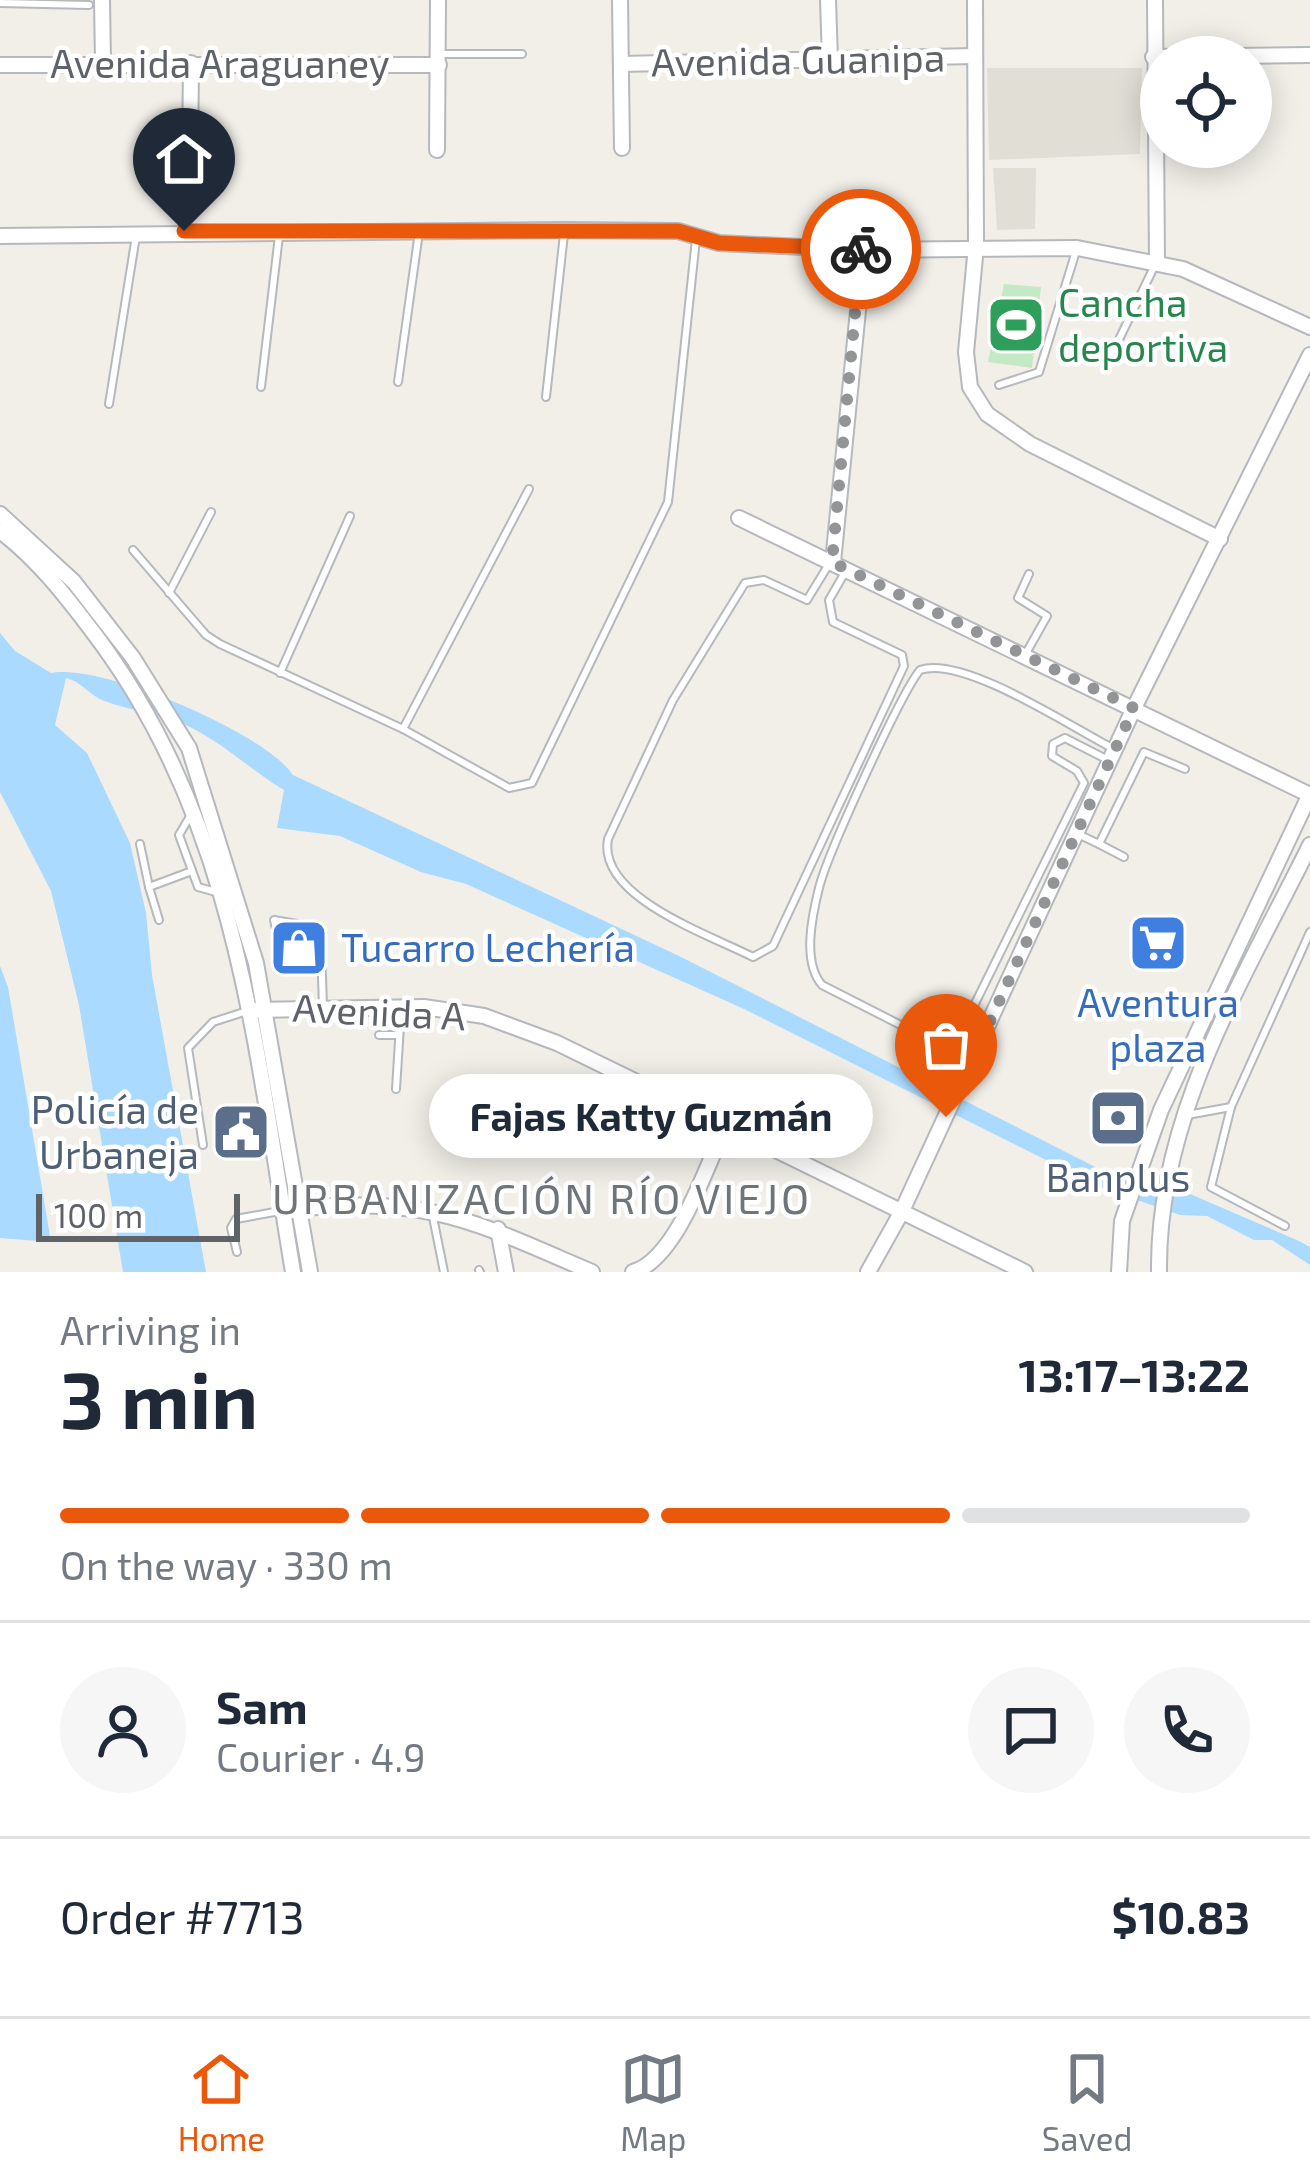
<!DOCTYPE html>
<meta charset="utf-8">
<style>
body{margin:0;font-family:"Exo 2",sans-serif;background:#f6f6f7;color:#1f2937;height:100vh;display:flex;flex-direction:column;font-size:45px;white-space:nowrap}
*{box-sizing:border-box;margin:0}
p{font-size:39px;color:#747a83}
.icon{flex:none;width:66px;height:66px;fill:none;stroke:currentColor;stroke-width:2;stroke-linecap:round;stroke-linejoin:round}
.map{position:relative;height:1272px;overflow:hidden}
.details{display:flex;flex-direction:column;background:#fff;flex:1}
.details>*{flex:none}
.tools{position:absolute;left:1140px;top:36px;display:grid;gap:24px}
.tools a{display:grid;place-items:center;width:132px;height:132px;border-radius:50%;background:#fff;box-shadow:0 6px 30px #0003;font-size:60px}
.scale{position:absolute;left:36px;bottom:30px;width:204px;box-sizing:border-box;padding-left:12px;border:6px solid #5f6368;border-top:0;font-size:33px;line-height:42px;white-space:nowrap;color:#5f6368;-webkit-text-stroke:9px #fff;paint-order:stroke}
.pin{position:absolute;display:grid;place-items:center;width:102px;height:102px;color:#fff;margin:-123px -51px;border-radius:50% 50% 50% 0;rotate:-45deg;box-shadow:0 0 12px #0007}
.pin .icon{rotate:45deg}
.courier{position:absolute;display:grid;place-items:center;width:120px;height:120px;margin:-60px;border:9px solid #ea580c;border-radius:50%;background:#fff;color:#222;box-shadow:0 3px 15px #0007}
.bubble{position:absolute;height:84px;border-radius:42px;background:#fff;box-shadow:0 6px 30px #0003;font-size:39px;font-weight:700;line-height:84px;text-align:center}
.head em{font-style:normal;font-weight:700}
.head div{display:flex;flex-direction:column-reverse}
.head{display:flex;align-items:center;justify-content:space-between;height:204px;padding:0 60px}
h1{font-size:78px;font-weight:700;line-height:90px}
.bar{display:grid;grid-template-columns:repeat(4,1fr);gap:18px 12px;align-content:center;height:144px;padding:0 60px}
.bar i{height:15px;border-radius:9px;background:#e0e1e3}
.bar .on{background:#ea580c}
.bar p{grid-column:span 4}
.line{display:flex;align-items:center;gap:30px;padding:0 60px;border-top:3px solid #e0e1e3}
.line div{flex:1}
.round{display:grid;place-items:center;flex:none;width:126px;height:126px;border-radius:63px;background:#f6f6f7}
.tab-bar{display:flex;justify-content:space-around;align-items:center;height:168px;border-top:3px solid #e0e1e3;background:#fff;font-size:33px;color:#747a83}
.tab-bar a{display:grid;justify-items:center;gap:6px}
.tab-bar .on{color:#ea580c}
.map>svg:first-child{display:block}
.education{fill:#e1ded6}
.green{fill:#c5e8c5}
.water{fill:#aadaff}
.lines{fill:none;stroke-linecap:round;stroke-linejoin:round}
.service-casing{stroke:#b5b8bc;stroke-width:10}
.minor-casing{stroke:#b5b8bc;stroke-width:18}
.service{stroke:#fff;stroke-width:6}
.minor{stroke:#fff;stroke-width:14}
.done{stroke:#929495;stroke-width:12;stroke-dasharray:0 21.6}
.route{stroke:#ea580c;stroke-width:15}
.labels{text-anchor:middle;stroke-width:9;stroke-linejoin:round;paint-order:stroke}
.street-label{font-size:39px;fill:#5f6368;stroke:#fff}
.leisure-label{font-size:39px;fill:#27864d;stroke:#fff;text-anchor:start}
.shop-label{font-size:39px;fill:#366cbe;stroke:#fff;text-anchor:start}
.service-label{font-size:39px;fill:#4e5e75;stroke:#fff;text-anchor:end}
.neighbourhood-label{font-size:42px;letter-spacing:3px;fill:#70757a;stroke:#fff}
</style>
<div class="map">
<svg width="1310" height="1272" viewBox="0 0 1310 1272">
<rect width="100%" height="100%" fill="#f1efe8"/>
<!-- education -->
<g class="education">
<polygon points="987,68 1142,68 1140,154 989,160"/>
<polygon points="993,168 1036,168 1035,229 997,230"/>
</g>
<!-- green -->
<polygon class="green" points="1004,284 1041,287 1032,368 988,362"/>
<!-- water -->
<g class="water">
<path d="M 0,633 L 15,651 L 51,673 C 102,663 265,733 293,775 L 677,955 L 1111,1175 L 1183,1191 L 1299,1241 L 1310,1247 L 1310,1265 L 1272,1240 L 1254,1240 L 1207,1216 L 1180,1215 L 1100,1187 L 744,1009 L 466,884 L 421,872 L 340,836 L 277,828 L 284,790 C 251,770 224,744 190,727 C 164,714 116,708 98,698 C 86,691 81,682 66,678 L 55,725 L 87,753 L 130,843 L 146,913 L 152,975 L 206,1272 L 123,1272 L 79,1005 L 51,891 L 0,792 Z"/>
<polygon points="0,966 8,987 51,1242 0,1238"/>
</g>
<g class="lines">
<!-- service casing -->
<g class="service-casing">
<g id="service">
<polyline points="0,3 89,5"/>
<polyline points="442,54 522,54"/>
<polyline points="1111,356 1154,267"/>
<polyline points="398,382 419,232"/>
<polyline points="999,385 1039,372 1076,251"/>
<polyline points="261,387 279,236"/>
<polyline points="546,397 564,234"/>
<polyline points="109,404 136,236"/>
<polyline points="133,550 206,635 220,644 403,729 509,788 532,783 668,502 696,239"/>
<path d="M 829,564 L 807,600 L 764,580 L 745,583 L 673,700 L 608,839 C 597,897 710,935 753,957 L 773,946 L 904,666 L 902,655 L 833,622 L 829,600 L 847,569"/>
<polyline points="169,593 211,512"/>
<polyline points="1025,655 1047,616 1018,598 1029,574"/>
<polyline points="280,673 350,516"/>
<polyline points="403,729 529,489"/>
<path d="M 1110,761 L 1065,738 L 1053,744 L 1052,756 L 1077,771 L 1084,783 L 957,1040 L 938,1044 L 822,985 C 802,962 812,916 819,888 C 827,855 900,695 920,670 C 963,655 1071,727 1112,748"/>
<polyline points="189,818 179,835 198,887 216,892"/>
<polyline points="1080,835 1099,844 1144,752 1185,769"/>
<polyline points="140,844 149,887"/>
<polyline points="1099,844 1124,857"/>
<polyline points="159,920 149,887 192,871"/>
<polyline points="297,924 274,920 281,953 321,948 323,1007"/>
<polyline points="379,1035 399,1035"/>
<polyline points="396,1089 401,1010"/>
<polyline points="1231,1107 1211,1187 1285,1226"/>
<polyline points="1187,1115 1231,1107 1310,932"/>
<polyline points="203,1145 188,1048 213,1022 247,1011"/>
<polyline points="433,1217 444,1272"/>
<polyline points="237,1252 231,1228 236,1219 280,1211"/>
<polyline points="479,1270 480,1272"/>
</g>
</g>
<!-- minor casing -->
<g class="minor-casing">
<g id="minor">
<polyline points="102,0 103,63"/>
<polyline points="620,0 622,148"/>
<polyline points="828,0 830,60"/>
<polyline points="975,0 976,246 966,352 970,387 987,414 1030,444 1220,539"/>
<polyline points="1155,0 1157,261"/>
<polyline points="1153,57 1310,55"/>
<polyline points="621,64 974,56"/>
<polyline points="0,65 439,65"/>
<polyline points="437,150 438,0"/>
<polyline points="190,160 191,63"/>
<polyline points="0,236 564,230 678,231 719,243 864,250 1077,248 1183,269 1310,327"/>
<polyline points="0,514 74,582 133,658 189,748 256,963 310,1272"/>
<polyline points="739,518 1310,795"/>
<path d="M 0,531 C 37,559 65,595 93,632 C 237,821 255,1046 293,1272"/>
<polyline points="833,562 864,250"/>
<polyline points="251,1010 424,1007 484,1016 557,1043 1025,1272"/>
<path d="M 293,1209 C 431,1196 470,1220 592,1272"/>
<polyline points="498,1229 506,1272"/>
<path d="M 633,1272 C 677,1259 707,1165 726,1124"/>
<polyline points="868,1272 901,1213 1134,708 1310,355"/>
<polyline points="1119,1272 1122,1221 1161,1110 1310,794"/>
<path d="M 1159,1272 C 1157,1116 1243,981 1310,845"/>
</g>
</g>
<!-- service -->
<use href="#service" class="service"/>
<!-- minor -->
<use href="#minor" class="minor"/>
</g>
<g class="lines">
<!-- done -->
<polyline class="done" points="861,249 832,562 1134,708 946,1117"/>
<!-- route -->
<polyline class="route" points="184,231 678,231 719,243 861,249"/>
</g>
<!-- icons -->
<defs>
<g id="stadium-square" transform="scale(3)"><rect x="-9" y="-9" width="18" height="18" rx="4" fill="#2e9e5b" stroke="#fff"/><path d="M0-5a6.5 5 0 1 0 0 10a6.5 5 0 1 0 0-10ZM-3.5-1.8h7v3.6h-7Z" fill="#fff"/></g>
<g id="supermarket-square" transform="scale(3)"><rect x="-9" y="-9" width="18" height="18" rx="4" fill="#3f7fe0" stroke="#fff"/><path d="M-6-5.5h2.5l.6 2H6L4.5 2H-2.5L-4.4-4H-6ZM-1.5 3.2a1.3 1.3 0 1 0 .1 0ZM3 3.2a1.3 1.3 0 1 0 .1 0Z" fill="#fff"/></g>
<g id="shop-square" transform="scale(3)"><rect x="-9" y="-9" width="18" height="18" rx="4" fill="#3f7fe0" stroke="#fff"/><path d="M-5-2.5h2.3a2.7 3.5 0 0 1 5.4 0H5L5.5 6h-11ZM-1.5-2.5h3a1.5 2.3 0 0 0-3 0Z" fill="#fff"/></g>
<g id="bank-square" transform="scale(3)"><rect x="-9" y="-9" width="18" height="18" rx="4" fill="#5c6f8a" stroke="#fff"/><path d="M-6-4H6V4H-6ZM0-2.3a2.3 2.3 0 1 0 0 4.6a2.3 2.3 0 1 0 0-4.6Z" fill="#fff"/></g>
<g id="civic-square" transform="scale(3)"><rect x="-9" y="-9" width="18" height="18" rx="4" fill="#5c6f8a" stroke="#fff"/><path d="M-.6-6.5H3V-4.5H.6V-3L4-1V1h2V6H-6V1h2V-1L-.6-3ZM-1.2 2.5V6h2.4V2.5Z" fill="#fff"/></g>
</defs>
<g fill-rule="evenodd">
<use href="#stadium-square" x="1016" y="325"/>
<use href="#supermarket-square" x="1158" y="943"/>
<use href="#shop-square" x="299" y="948"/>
<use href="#bank-square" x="1118" y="1118"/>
<use href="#civic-square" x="241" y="1132"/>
</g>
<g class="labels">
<!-- street labels -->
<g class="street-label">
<text transform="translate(798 60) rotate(-1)" y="14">Avenida Guanipa</text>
<text x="220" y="78">Avenida Araguaney</text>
<text transform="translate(379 1012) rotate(3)" y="14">Avenida A</text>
</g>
<!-- leisure labels -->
<g class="leisure-label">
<text x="1058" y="317">Cancha<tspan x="1058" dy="45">deportiva</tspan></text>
</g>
<!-- shop labels -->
<g class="shop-label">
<text x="341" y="962">Tucarro Lechería</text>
<text x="1158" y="1017" text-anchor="middle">Aventura<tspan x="1158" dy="45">plaza</tspan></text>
</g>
<!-- service labels -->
<g class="service-label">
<text x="199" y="1124">Policía de<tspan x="199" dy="45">Urbaneja</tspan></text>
<text x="1118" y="1192" text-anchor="middle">Banplus</text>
</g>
<!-- neighbourhood labels -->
<g class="neighbourhood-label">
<text x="542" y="1214">URBANIZACIÓN RÍO VIEJO</text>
</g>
</g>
</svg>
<div class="tools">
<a><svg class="icon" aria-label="locate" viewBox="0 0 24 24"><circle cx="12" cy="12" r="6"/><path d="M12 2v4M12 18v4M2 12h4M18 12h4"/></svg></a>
</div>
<div class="scale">100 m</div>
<div class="pin" style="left:946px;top:1117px;background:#ea580c"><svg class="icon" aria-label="bag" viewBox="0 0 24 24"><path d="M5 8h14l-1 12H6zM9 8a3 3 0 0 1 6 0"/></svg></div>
<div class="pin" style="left:184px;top:231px;background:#1f2937"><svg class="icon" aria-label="home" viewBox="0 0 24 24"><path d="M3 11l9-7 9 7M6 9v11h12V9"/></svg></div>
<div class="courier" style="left:861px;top:249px"><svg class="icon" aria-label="bike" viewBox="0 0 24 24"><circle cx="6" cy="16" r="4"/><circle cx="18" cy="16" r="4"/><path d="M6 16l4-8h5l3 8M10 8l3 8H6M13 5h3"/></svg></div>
<div class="bubble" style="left:429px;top:1074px;width:444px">Fajas Katty Guzmán</div>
</div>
<section class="details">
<div class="head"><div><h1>3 min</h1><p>Arriving in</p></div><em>13:17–13:22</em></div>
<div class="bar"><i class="on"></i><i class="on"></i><i class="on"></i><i></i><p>On the way · 330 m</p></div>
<div class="line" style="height:216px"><a class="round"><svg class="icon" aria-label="person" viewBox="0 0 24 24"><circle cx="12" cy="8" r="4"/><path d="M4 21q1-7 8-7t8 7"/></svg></a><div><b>Sam</b><p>Courier · 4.9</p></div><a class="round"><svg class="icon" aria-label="chat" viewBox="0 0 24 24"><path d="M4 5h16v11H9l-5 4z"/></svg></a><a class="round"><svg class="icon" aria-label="phone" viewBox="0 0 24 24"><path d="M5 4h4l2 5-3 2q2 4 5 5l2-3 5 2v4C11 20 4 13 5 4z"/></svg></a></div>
<div class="line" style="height:156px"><div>Order #7713</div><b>$10.83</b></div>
</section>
<nav class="tab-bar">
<a class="on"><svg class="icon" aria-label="home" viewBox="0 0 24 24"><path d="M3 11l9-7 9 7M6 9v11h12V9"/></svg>Home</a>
<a><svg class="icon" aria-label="map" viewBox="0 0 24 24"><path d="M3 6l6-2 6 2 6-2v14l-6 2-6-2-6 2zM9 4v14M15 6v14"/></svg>Map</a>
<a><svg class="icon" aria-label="saved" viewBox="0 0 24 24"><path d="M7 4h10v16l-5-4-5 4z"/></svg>Saved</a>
</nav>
